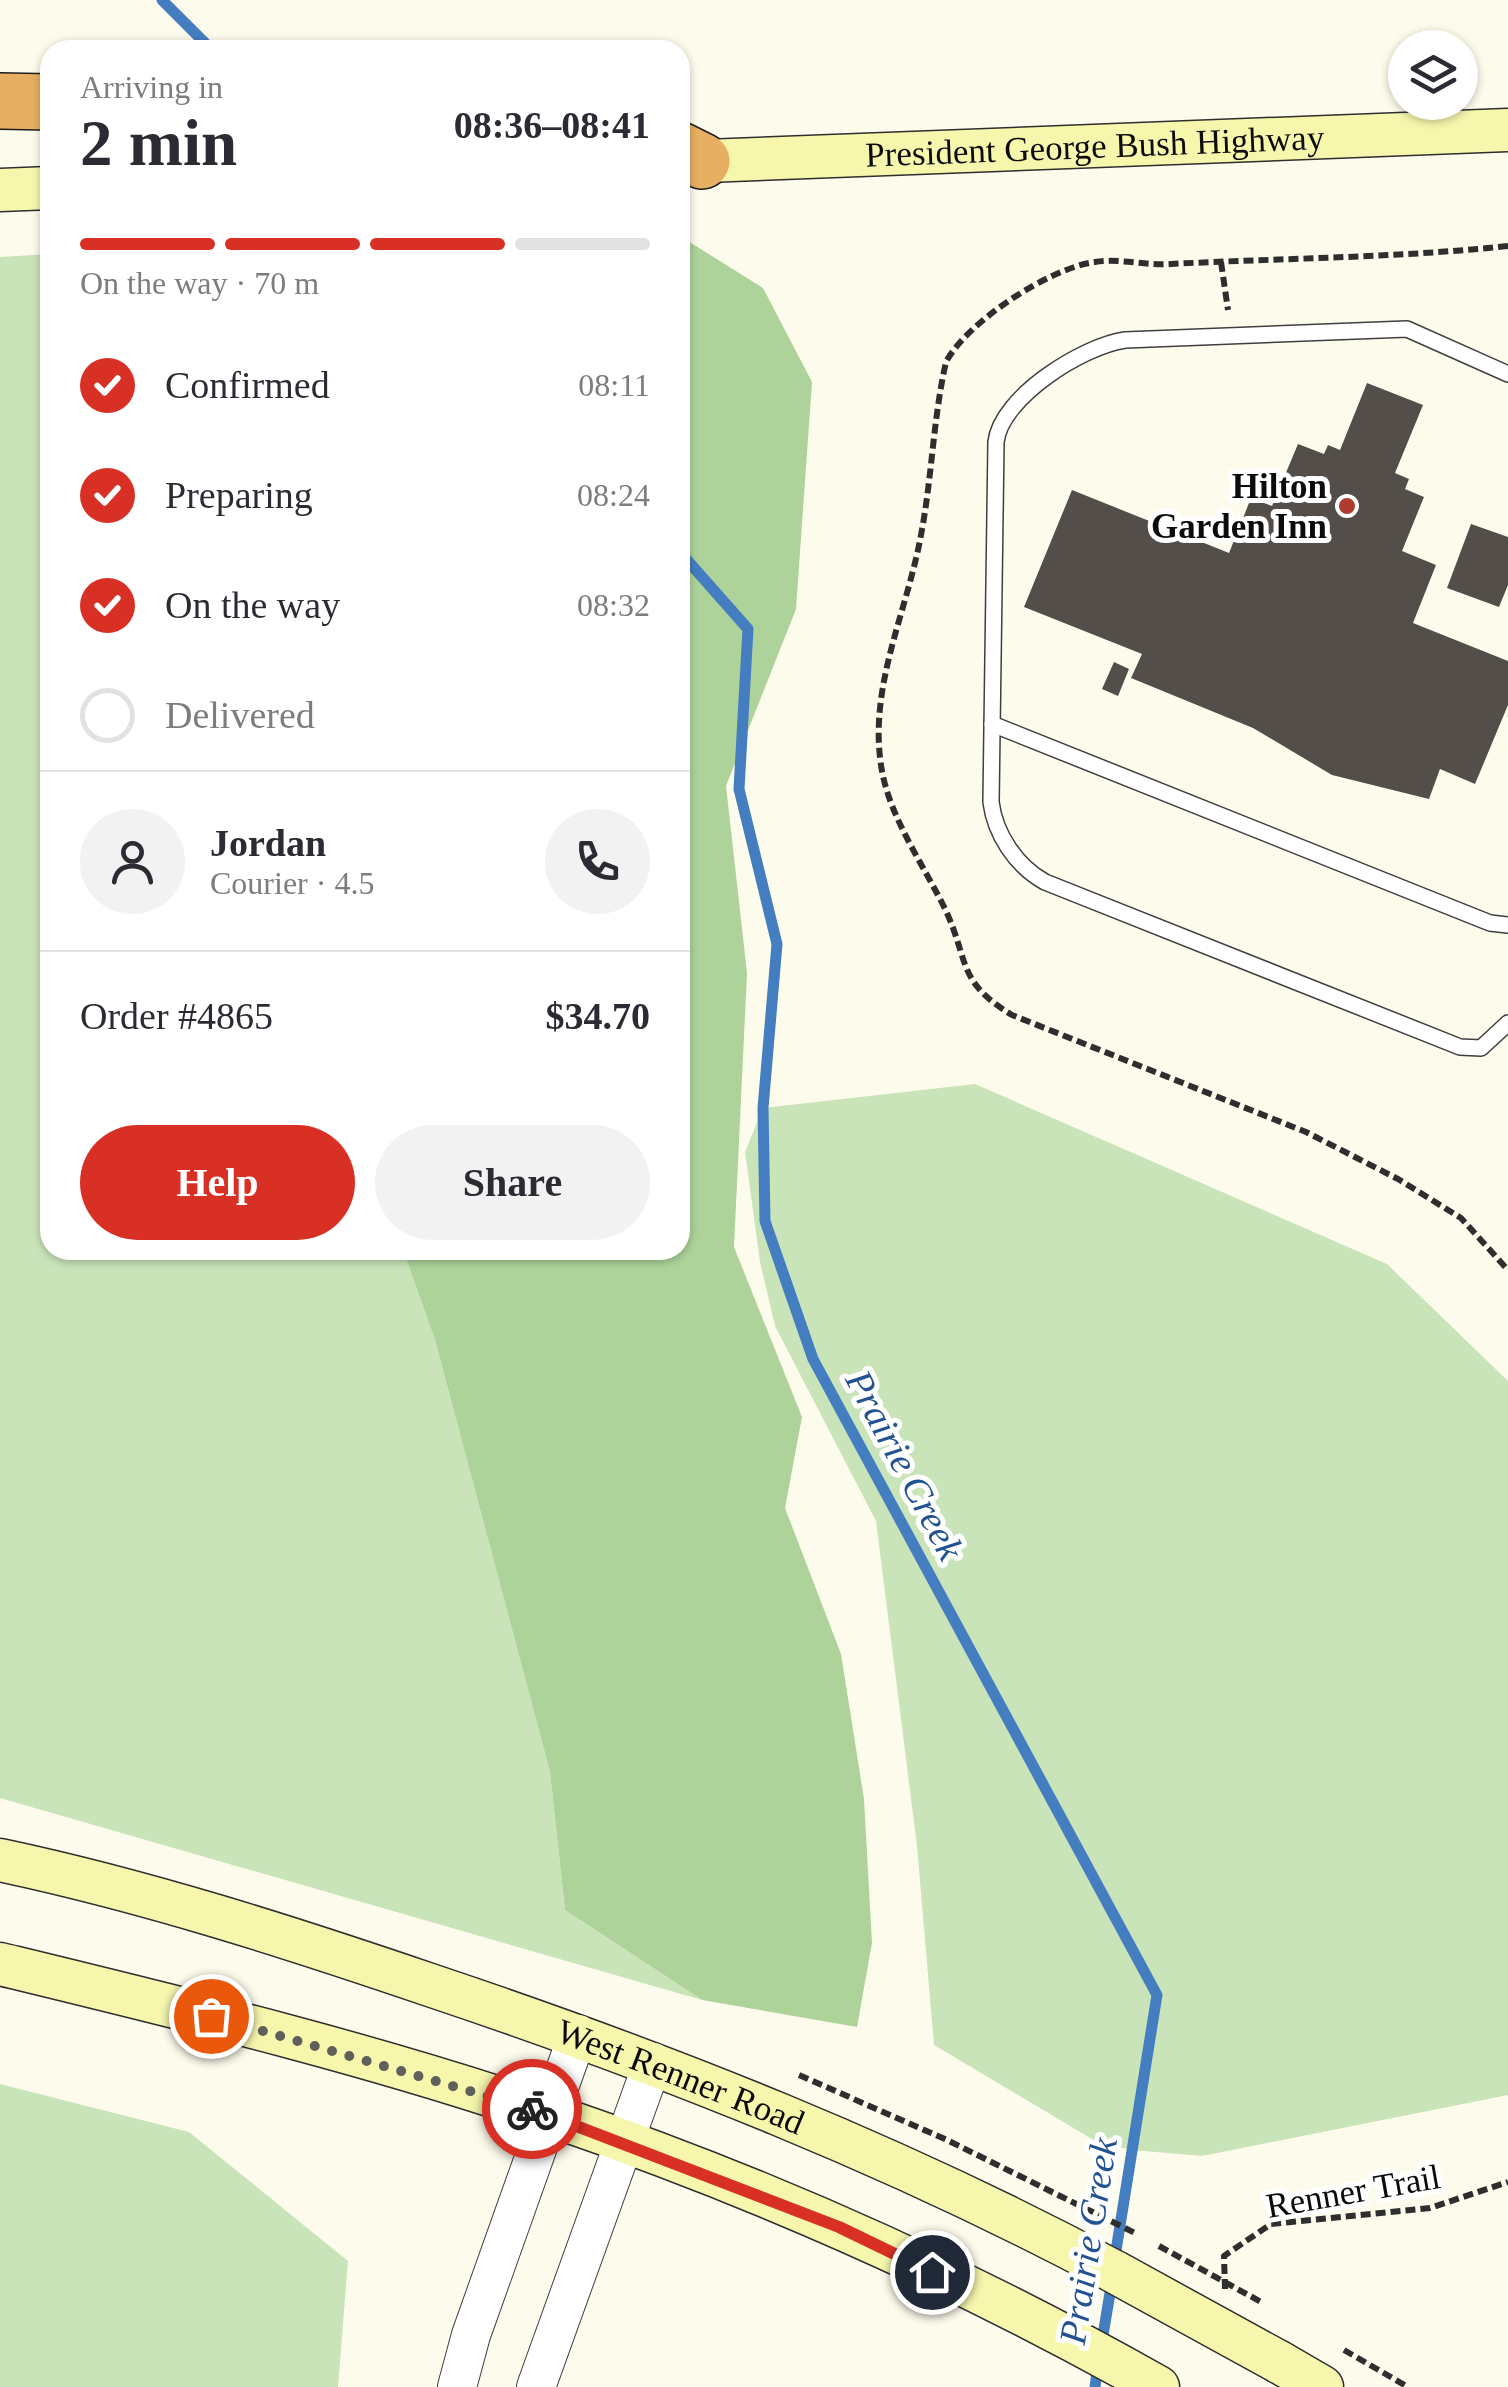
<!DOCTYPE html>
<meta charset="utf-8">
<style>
body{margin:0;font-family:Georgia,serif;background:#f2f2f3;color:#2b2b33;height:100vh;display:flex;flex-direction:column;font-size:38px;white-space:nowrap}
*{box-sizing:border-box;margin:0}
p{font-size:32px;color:#7c7c81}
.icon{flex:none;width:55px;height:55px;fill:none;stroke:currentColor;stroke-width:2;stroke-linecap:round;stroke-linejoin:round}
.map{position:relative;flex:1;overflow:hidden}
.details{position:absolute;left:40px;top:40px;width:650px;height:1220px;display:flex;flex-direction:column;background:#fff;border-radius:30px;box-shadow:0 2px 8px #0004}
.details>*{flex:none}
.controls{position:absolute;left:1388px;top:30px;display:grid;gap:20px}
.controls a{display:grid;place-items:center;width:90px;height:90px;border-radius:50%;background:#fff;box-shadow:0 2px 8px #0004;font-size:50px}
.pin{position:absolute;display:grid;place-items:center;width:85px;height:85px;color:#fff;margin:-42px;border:5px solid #fff;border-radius:50%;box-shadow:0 2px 10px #0007}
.courier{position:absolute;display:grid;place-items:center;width:100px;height:100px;margin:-50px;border:8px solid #d93025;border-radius:50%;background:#fff;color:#222;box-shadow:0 2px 12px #0007}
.summary em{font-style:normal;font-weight:600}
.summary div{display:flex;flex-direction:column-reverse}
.summary{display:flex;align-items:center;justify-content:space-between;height:170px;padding:0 40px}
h1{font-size:65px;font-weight:600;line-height:75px}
.bar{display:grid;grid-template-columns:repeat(4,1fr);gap:15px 10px;align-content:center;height:120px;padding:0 40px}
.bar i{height:12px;border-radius:8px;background:#e1e1e2}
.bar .selected{background:#d93025}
.bar p{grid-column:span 4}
.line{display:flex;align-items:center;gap:25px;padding:0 40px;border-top:2px solid #e1e1e2}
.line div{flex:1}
.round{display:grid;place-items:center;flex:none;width:105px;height:105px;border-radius:52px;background:#f2f2f3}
ol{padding:0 40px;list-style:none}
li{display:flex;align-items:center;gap:30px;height:110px}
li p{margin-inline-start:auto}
li .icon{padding:10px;border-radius:50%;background:#d93025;color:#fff;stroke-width:4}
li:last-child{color:#7c7c81}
li i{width:55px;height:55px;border:5px solid #e1e1e2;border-radius:50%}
.action{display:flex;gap:20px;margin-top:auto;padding:20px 40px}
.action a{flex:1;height:115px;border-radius:60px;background:#d93025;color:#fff;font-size:40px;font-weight:600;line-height:115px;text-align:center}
.action a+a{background:#f2f2f3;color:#2b2b33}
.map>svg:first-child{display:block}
.green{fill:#cae4b9}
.forest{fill:#add39a}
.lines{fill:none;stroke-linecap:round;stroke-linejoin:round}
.stream{stroke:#447ec0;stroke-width:11}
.building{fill:#534e49}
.service-casing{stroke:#3f3f3f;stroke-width:18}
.tertiary-casing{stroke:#3f3f3f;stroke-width:40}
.secondary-casing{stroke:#2e2e2e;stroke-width:45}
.motorway-casing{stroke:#1d1d1d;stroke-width:58}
.path{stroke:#2e2e2e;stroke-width:6;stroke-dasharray:10 5;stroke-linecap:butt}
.service{stroke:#fff;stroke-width:15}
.tertiary{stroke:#fff;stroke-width:38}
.secondary{stroke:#f6f7ad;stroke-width:42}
.motorway{stroke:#e6af61;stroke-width:55}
.secondary-bridge-casing{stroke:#2e2e2e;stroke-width:45;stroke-linecap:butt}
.path-bridge{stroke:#2e2e2e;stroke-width:6;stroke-dasharray:10 5;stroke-linecap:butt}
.secondary-bridge{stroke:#f6f7ad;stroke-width:42}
.done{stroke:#60605a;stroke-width:10;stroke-dasharray:0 18}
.route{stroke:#d93025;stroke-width:12}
.poi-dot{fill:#ae3c31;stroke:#fff;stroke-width:4}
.labels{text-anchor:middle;stroke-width:10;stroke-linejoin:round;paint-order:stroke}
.street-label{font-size:35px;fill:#0c0c0c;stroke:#fff}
.poi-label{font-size:35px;font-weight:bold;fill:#0c0c0c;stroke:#fff;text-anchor:end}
.water-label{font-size:38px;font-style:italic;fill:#225291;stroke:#fff}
</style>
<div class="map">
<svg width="1508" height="2387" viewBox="0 0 1508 2387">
<rect width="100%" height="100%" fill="#fdfcec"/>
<!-- green -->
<g class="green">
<polygon points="50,254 50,1250 403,1250 435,1340 550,1772 565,1910 702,2000 0,1798 0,257"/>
<polygon points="975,1084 1387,1264 1508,1381 1508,2095 1202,2156 1132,2150 1097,2142 934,2045 917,1846 876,1521 775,1326 760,1262 745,1152 763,1108"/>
<polygon points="0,2084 189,2132 348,2261 338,2387 0,2387"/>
</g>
<!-- forest -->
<polygon class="forest" points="680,236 763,288 812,382 796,609 726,786 747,973 734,1247 802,1417 785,1508 841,1654 864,1799 872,1943 857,2027 702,2000 565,1910 550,1772 435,1340 403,1250 680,1250"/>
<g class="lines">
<!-- stream -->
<g class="stream">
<polyline points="162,0 212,50"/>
<polyline points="680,552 748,629 739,789 777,944 763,1108 765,1221 813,1359 1157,1995 1114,2263"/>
<polyline points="1101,2347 1112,2281"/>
<polyline points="1095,2387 1098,2365"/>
</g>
</g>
<!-- building -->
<g class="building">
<polygon points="1367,383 1423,405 1395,473 1409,479 1405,489 1424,497 1402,551 1436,565 1413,623 1508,661 1508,705 1475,784 1440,769 1429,799 1332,775 1253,728 1131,678 1142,654 1024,607 1072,490 1229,553 1251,498 1272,506 1298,444 1324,454 1328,445 1340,450"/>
<polygon points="1471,524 1508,537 1508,585 1499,607 1447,588"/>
<polygon points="1114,662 1129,669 1118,696 1102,689"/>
</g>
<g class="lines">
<!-- service casing -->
<g class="service-casing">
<g id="service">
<path d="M 1508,374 L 1407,329 L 1125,340 C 1083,346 1001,397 996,442 L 991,802 C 995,834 1016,866 1045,882 L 1460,1047 L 1481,1048 L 1508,1023"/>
<polyline points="992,724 1490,923 1508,925"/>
</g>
</g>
<!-- tertiary casing -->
<g class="tertiary-casing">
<g id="tertiary">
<polyline points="457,2387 471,2335 578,2034"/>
<polyline points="536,2387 653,2062"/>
</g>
</g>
<!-- secondary casing -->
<g class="secondary-casing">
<g id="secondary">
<path id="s1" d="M 680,162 L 1508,130"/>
<polyline points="0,190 50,188"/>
<path id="s2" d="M 0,1860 C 146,1891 289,1937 430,1985 C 666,2064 896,2155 1115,2272"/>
<path d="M 0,1964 C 185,2009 372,2054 553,2116 C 761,2187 967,2279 1158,2387"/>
<polyline points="1279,2362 1322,2387"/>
</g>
</g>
<!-- motorway casing -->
<g class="motorway-casing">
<g id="motorway">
<polyline points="0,101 50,102"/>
<polyline points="680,150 702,161"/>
</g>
</g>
<!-- path -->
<g class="path">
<path d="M 1508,246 C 1396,258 1284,258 1171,264 C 1146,266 1120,258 1095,262 C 1049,268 967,322 946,362 C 933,419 932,478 921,535 C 907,612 869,685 881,765 C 888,816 924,865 946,911 C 969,961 957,982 1012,1015 L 1306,1132 L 1398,1179 L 1461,1218 L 1508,1270"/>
<polyline points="1221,262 1228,310"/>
<polyline points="1225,2289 1224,2256 1271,2224 1430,2208 1508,2182"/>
<polyline points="1344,2350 1408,2387"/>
</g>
<!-- service -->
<use href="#service" class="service"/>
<!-- tertiary -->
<use href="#tertiary" class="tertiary"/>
<!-- secondary -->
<use href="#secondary" class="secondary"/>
<!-- motorway -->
<use href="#motorway" class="motorway"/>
<!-- secondary-bridge casing -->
<g class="secondary-bridge-casing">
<polyline id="secondary-bridge" points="1115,2272 1279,2362"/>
</g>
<!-- path-bridge -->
<g class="path-bridge">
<polyline points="799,2075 947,2140 1135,2233"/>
<polyline points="1159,2246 1263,2303"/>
</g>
<!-- secondary-bridge -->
<use href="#secondary-bridge" class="secondary-bridge"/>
</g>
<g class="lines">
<!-- done -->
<polyline class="done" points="211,2016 532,2109"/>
<!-- route -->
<polyline class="route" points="532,2109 839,2227 932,2272"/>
</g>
<!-- markers -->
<circle class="poi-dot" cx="1347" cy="506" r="10"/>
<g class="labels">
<!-- street labels -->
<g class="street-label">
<text dy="12" stroke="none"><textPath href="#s1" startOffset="415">President George Bush Highway</textPath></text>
<text dy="12" stroke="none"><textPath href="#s2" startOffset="715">West Renner Road</textPath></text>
<text transform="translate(1353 2191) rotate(-10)" y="12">Renner Trail</text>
</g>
<!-- poi labels -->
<g class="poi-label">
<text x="1327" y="498">Hilton<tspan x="1327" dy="40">Garden Inn</tspan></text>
</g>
<!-- water labels -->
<g class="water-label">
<text transform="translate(905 1465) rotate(62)" y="13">Prairie Creek</text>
<text transform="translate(1088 2241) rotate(-81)" y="13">Prairie Creek</text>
</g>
</g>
</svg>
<div class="controls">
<a><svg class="icon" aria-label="layers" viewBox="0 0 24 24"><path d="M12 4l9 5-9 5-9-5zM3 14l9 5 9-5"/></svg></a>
</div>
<div class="pin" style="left:211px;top:2016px;background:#ea580c"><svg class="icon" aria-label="bag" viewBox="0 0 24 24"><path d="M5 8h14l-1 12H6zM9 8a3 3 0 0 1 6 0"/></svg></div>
<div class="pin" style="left:932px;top:2272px;background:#1f2937"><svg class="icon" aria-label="home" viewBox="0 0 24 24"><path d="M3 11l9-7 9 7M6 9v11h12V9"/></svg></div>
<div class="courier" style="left:532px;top:2109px"><svg class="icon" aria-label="bike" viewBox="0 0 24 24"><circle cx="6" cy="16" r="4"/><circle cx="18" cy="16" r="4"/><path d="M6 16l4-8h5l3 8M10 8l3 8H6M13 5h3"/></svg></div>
<section class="details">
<div class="summary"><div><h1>2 min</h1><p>Arriving in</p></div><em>08:36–08:41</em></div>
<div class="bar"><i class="selected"></i><i class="selected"></i><i class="selected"></i><i></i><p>On the way · 70 m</p></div>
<ol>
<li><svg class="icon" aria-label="check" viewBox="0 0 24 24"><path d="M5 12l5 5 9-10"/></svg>Confirmed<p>08:11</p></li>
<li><svg class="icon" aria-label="check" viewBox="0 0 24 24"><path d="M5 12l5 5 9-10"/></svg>Preparing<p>08:24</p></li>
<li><svg class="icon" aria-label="check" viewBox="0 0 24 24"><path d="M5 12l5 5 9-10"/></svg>On the way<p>08:32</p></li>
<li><i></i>Delivered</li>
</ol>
<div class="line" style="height:180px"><a class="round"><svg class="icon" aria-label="person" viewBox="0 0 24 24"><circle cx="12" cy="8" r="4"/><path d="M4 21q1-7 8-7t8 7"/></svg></a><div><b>Jordan</b><p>Courier · 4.5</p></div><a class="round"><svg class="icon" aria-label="phone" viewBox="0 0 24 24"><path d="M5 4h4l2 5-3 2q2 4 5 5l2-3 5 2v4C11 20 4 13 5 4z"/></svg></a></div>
<div class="line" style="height:130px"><div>Order #4865</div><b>$34.70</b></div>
<div class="action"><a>Help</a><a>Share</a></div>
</section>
</div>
